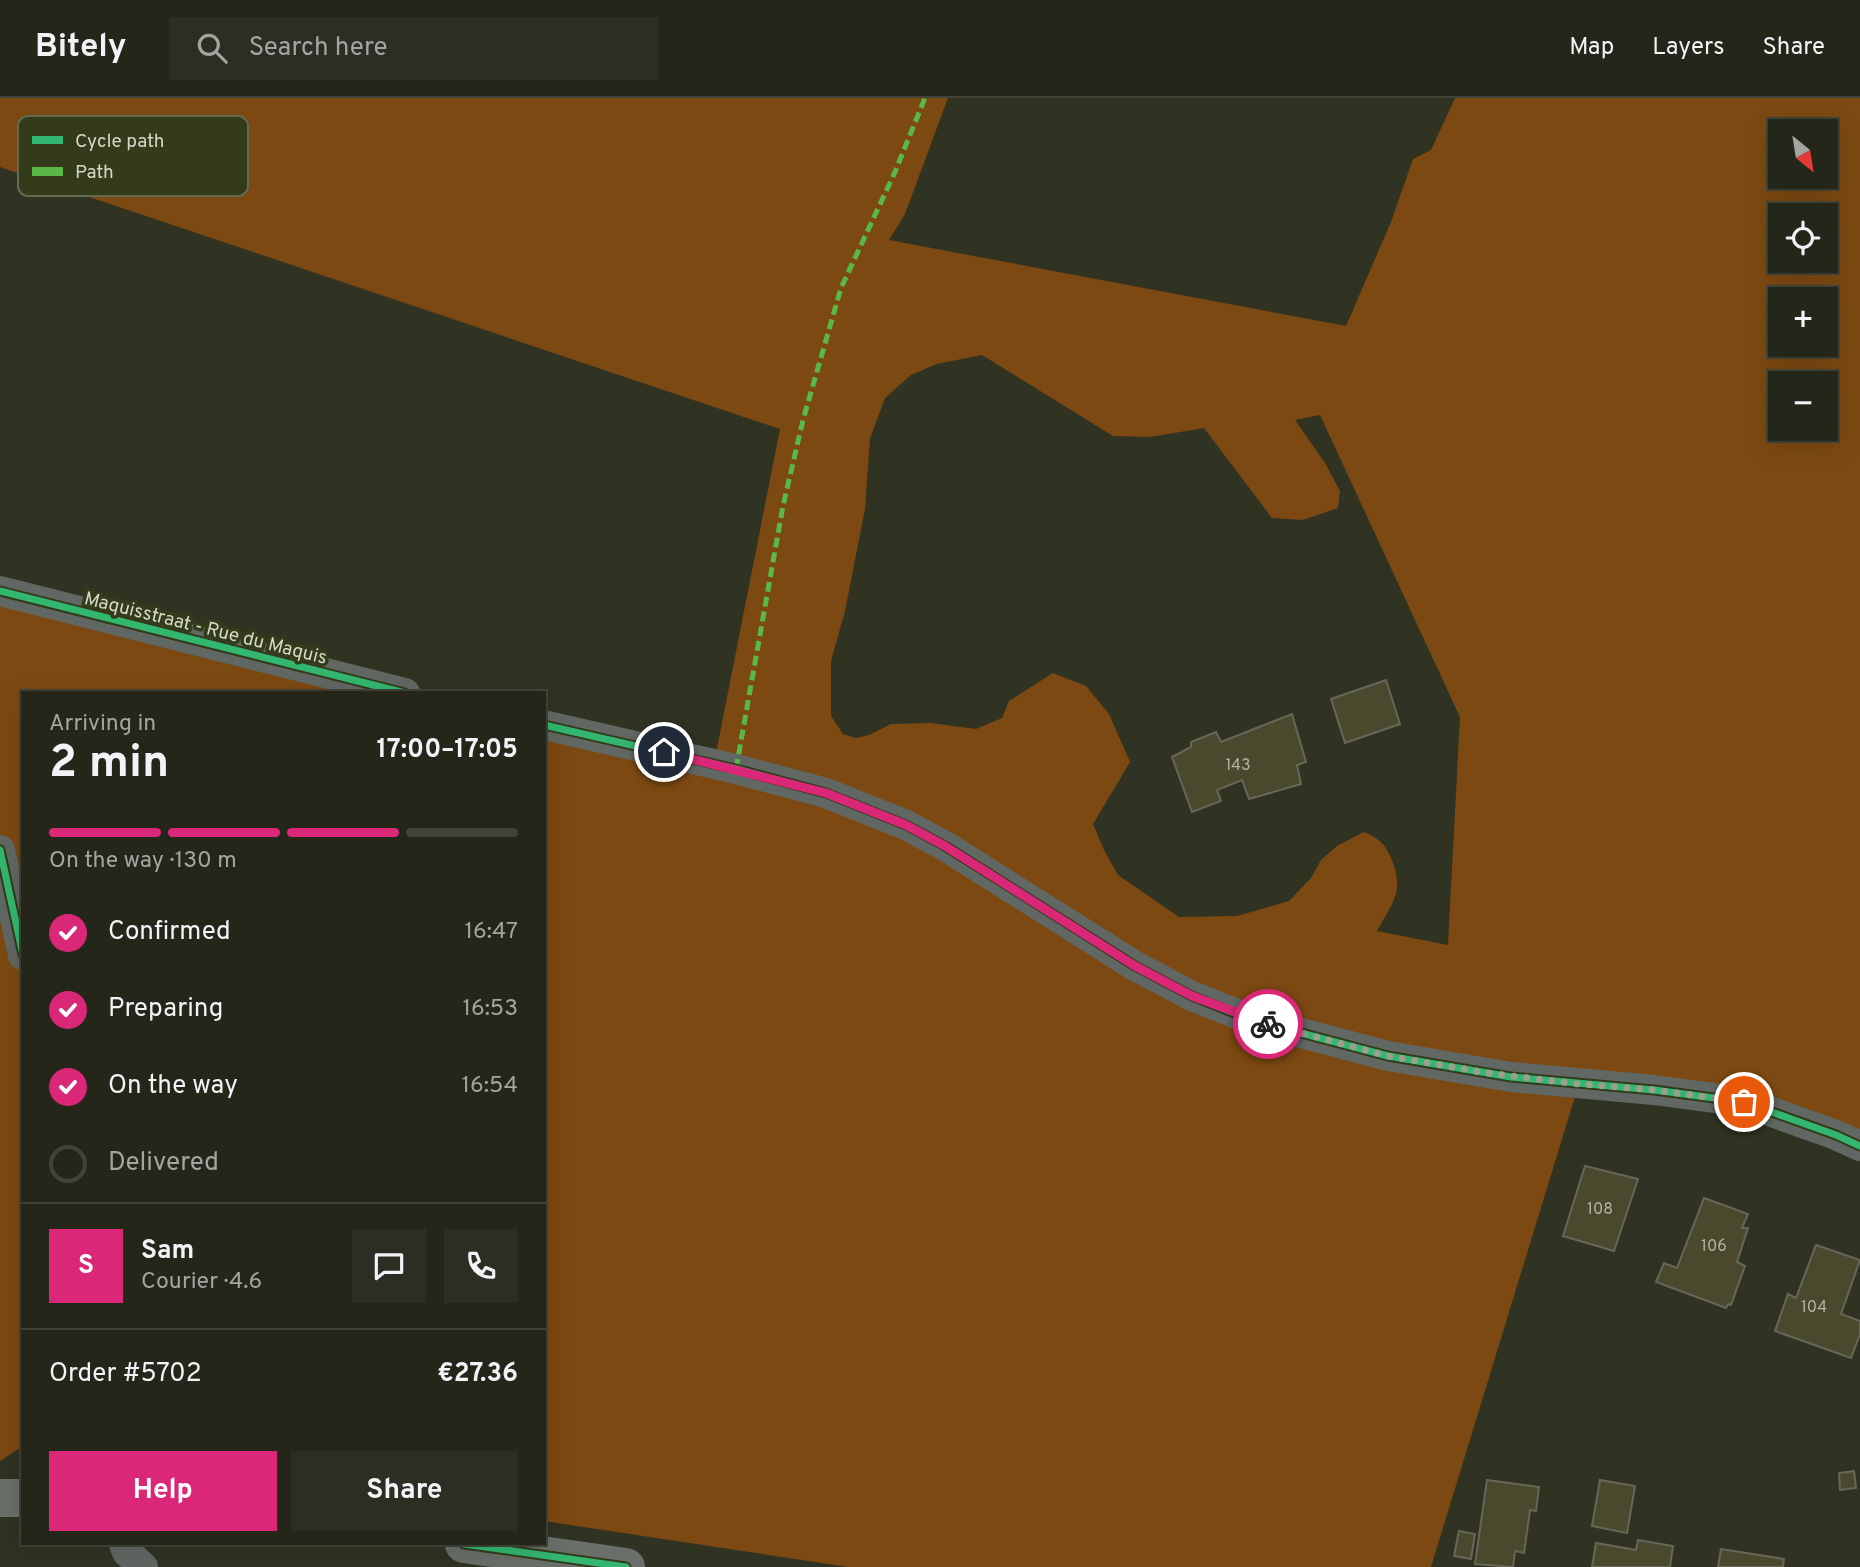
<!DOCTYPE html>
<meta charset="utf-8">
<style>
body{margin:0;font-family:Overpass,sans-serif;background:#2c2e23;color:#f1f3f6;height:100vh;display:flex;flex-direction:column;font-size:26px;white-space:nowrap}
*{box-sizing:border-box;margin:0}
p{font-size:23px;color:#a3a5a2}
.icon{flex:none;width:38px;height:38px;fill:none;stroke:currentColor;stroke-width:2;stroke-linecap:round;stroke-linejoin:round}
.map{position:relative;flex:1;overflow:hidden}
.panel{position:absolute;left:21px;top:593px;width:525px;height:854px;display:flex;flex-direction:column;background:#24261a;border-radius:0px;box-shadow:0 7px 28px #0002,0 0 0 2px #414339}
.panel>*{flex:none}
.needle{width:46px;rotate:150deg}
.tools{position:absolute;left:1768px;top:21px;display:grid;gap:14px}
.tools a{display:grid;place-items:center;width:70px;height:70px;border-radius:0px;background:#24261a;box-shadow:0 7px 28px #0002,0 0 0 2px #414339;font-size:35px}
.pin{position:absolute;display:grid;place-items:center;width:60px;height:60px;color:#fff;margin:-30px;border:4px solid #fff;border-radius:50%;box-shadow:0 2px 7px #0007}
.courier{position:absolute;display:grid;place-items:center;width:70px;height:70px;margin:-35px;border:5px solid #db2777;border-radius:50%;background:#fff;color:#222;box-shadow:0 2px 9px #0007}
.summary em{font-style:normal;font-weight:700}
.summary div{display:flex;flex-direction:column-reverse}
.summary{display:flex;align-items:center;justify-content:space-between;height:119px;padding:0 28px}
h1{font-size:46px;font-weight:700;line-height:52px}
.bar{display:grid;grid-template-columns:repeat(4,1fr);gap:10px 7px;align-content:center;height:84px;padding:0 28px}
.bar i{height:9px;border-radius:5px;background:#414339}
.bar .current{background:#db2777}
.bar p{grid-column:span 4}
.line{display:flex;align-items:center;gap:18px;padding:0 28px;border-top:2px solid #414339}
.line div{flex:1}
.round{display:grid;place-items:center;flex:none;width:74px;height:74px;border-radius:0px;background:#2c2e23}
ol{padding:0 28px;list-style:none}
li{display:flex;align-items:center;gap:21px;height:77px}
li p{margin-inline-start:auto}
li .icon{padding:7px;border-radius:50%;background:#db2777;color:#fff;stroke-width:4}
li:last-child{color:#a3a5a2}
li i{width:38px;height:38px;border:4px solid #414339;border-radius:50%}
.primary-button{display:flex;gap:14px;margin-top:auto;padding:14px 28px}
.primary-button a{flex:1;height:80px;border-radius:0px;background:#db2777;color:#fff;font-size:28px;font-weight:700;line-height:80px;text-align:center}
.primary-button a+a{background:#2c2e23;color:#f1f3f6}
header{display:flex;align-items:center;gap:42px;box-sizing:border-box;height:98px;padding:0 35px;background:#24261a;border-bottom:2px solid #414339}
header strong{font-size:33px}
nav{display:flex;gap:38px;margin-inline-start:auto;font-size:24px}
.search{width:490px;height:63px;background:#2c2e23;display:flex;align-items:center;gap:18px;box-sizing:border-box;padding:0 24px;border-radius:0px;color:#a3a5a2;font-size:26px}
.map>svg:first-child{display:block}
.green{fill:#7c4912;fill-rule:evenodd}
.building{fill:#4a492d;stroke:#666758;stroke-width:2}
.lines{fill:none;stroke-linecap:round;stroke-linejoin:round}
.street{stroke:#616863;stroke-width:30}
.primary{stroke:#687069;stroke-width:38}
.quiet{stroke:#58b947;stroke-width:5;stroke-dasharray:10 5;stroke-linecap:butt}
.cycleway-casing{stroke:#343b1a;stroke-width:11}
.cycleway{stroke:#33b770;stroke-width:7}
.done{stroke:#9b9f8d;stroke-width:7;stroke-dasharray:0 12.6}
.route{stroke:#db2777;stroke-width:9}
.labels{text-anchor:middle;stroke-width:7;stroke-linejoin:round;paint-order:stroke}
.number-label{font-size:16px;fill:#b2b5a0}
.street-label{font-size:19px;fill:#d4d9c6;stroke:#343b1a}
.key{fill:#343b1a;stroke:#646a4e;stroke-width:2}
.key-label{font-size:19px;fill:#d4d9c6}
</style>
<header>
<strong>Bitely</strong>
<div class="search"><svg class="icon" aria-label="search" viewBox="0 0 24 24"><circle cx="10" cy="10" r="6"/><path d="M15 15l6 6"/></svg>Search here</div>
<nav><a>Map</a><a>Layers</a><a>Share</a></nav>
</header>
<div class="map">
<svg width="1860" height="1469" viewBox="0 0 1860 1469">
<rect width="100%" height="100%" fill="#303322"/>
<!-- green -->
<g class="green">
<path d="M 0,0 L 948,0 L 905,116 L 889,142 L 1346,228 L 1391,124 L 1413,61 L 1431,52 L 1455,0 L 1860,0 L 1860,1063 L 1781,1025 L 1411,957 L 1240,910 L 1046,804 L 716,655 L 780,331 L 0,69 ZM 1780,33 L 1825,33 L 1825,79 L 1780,79 ZM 1780,117 L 1825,117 L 1825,163 L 1780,163 ZM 1780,201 L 1825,201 L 1825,247 L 1780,247 ZM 982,257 L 1113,338 L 1150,339 L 1204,330 L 1272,420 L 1303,422 L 1338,410 L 1340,393 L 1325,365 L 1295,322 L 1320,317 L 1460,619 L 1448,847 L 1377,833 C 1393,804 1405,793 1391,760 C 1385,745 1378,740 1364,734 L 1337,748 L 1321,762 L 1311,780 L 1289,803 L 1237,818 L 1179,819 L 1118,777 L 1104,752 L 1093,726 L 1130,664 L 1109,616 L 1086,588 L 1053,575 L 1009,603 L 1002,620 L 976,631 L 931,625 L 891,626 L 869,637 L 856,640 L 843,636 L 831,618 L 831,563 L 845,513 L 865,411 L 870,340 L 885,300 L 911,277 L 937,266 ZM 1780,285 L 1825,285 L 1825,331 L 1780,331 Z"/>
<polygon points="0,502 373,595 23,595 23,1348 0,1363"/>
<polygon points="544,635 861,712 1152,886 1577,992 1431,1469 848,1469 544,1423"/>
</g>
<!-- building -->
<g class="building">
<polygon points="1386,582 1400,626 1345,645 1331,601"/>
<polygon points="1292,616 1306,664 1297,667 1301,686 1249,701 1242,682 1217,692 1221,703 1192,714 1172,659 1191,649 1191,644 1216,634 1221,644"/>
<polygon points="1585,1068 1638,1081 1614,1153 1563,1138"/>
<polygon points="1704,1100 1748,1116 1742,1130 1748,1130 1737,1164 1745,1168 1731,1207 1728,1206 1726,1210 1656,1184 1664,1165 1677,1170"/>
<polygon points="1816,1147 1860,1162 1841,1216 1860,1223 1860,1236 1851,1260 1775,1233 1788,1196 1796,1200"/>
<polygon points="1854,1373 1856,1390 1840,1392 1839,1375"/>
<polygon points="1487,1382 1539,1389 1536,1413 1530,1412 1524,1455 1515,1453 1513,1469 1475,1466"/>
<polygon points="1600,1382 1635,1388 1627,1435 1592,1428"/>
<polygon points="1459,1433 1475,1436 1471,1461 1454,1458"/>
<polygon points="1638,1442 1673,1448 1670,1469 1592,1469 1596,1445 1636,1452"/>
<polygon points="1721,1451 1784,1461 1783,1469 1718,1469"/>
</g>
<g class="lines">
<!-- street -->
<g class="street">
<polyline points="0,493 405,595"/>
<polyline points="544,627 736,671 826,695 906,727 945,748 1135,868 1192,898 1252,922 1388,958 1511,979 1654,992 1744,1004 1836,1037 1860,1048"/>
<polyline points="0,752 23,857"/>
<polyline points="124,1446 127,1454 143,1469"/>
</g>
<!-- primary -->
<g class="primary">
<polyline points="0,1400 23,1400"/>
<polyline points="464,1446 626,1469"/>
</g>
<!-- quiet -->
<polyline class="quiet" points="736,671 783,408 803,322 841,190 895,74 925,0"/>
<!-- cycleway casing -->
<g class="cycleway-casing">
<g id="cycleway">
<polyline points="0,493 405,595"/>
<polyline points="544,627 736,671 826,695 906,727 945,748 1135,868 1192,898 1252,922 1388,958 1511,979 1654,992 1744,1004 1836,1037 1860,1048"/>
<polyline points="0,752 23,857"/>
<polyline points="464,1446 626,1469"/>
</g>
</g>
<!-- cycleway -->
<use href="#cycleway" class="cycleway"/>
</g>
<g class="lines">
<!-- done -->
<polyline class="done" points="1268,926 1388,958 1487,975 1579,986 1654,992 1744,1004"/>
<!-- route -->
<polyline class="route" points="664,654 826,695 906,727 945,748 1135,868 1192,898 1268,926"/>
</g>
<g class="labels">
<!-- number labels -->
<g class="number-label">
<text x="1238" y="672">143</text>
<text x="1600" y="1116">108</text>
<text x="1714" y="1153">106</text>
<text x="1814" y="1214">104</text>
</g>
<!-- street labels -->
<g class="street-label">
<text transform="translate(206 529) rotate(14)" y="7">Maquisstraat - Rue du Maquis</text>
</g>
</g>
<!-- legend -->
<rect x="18" y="18" width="230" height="80" rx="10" class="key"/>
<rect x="32" y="38" width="31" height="8" fill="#33b770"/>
<rect x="32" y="69" width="31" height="9" fill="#58b947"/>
<g class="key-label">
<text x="75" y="49">Cycle path</text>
<text x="75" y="80">Path</text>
</g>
</svg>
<div class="tools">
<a><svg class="needle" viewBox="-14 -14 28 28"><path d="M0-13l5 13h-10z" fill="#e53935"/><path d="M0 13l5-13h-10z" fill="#a3a5a2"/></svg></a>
<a><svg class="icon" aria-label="locate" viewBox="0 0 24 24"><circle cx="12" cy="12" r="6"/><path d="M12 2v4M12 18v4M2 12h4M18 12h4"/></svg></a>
<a>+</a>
<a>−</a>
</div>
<div class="pin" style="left:1744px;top:1004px;background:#ea580c"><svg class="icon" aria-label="bag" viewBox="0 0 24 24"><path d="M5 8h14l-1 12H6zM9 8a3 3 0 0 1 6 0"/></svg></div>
<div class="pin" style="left:664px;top:654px;background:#1f2937"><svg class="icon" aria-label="home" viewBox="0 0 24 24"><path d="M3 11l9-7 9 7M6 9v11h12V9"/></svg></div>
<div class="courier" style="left:1268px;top:926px"><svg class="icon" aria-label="bike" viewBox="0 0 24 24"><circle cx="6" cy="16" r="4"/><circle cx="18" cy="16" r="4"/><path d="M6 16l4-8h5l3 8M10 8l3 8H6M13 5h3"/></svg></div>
<section class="panel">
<div class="summary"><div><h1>2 min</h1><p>Arriving in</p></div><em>17:00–17:05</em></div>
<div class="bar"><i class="current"></i><i class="current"></i><i class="current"></i><i></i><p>On the way · 130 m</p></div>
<ol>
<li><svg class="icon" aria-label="check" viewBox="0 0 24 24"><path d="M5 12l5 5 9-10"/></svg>Confirmed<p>16:47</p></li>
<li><svg class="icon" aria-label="check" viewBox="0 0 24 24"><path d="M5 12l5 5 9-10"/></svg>Preparing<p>16:53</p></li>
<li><svg class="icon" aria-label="check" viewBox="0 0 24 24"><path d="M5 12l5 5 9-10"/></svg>On the way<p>16:54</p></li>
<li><i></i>Delivered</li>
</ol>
<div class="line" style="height:126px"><b class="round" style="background:#db2777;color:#fff">S</b><div><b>Sam</b><p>Courier · 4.6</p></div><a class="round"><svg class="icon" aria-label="chat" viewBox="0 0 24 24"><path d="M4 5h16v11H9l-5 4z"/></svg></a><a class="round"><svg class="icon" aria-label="phone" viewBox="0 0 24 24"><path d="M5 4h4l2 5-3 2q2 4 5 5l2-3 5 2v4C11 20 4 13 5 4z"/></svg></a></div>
<div class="line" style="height:91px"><div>Order #5702</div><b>€27.36</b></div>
<div class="primary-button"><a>Help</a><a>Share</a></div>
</section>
</div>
